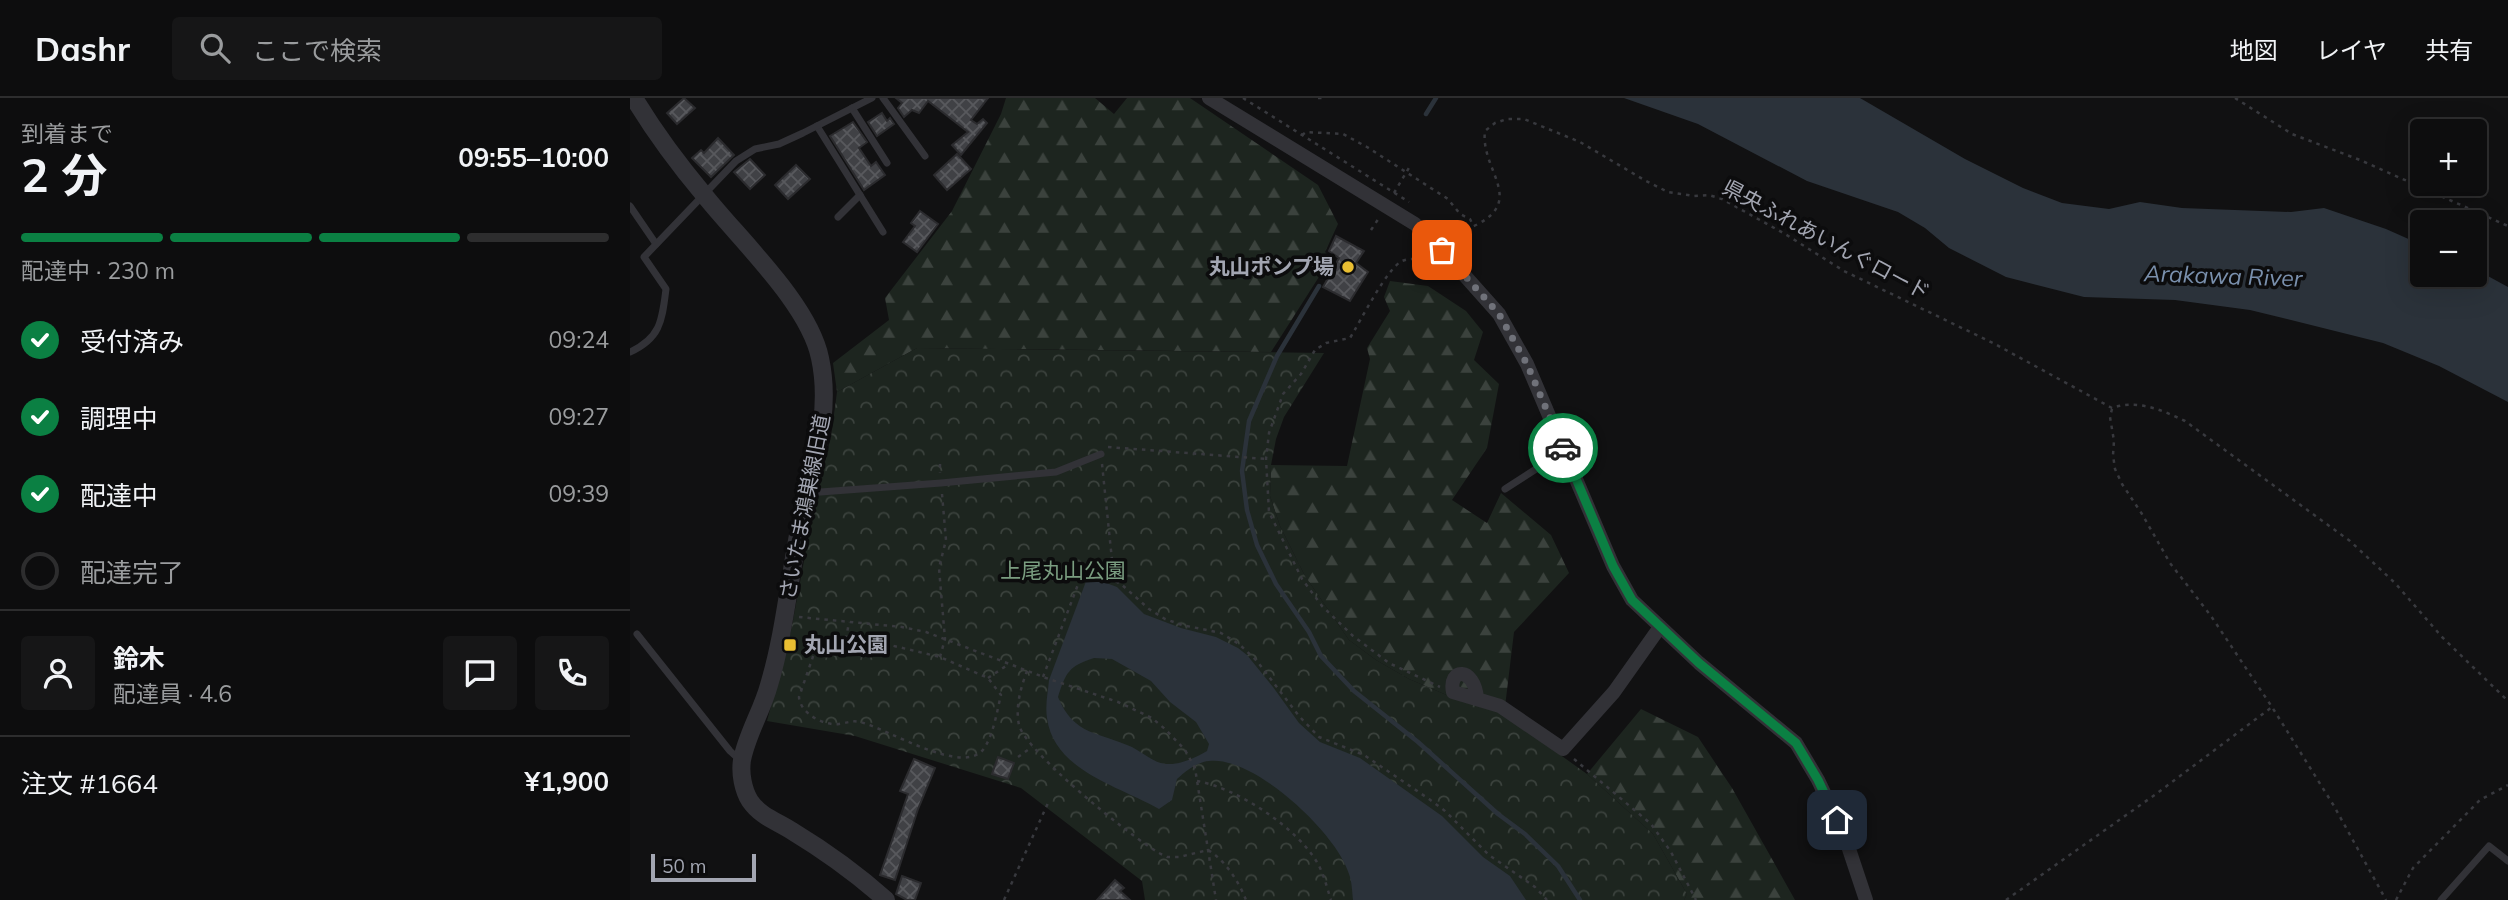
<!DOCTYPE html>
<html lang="ja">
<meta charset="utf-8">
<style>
body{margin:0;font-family:Mulish,"Noto Sans JP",sans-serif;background:#161617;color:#f1f3f6;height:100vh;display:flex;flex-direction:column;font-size:26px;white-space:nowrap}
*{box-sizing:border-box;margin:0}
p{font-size:23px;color:#9a9c9e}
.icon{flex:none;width:38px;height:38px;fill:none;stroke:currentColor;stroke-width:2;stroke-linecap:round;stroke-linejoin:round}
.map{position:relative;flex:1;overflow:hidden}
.details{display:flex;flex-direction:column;background:#0d0d0e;width:630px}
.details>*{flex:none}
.fabs{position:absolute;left:1780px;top:21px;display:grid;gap:14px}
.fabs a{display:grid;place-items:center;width:77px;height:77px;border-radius:7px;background:#0d0d0e;box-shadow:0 7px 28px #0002,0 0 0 2px #2d2d2e;font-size:35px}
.scale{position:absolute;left:21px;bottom:18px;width:105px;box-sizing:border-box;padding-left:7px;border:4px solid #a3a6b2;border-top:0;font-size:19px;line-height:24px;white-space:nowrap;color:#a3a6b2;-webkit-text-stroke:5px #0c0c0d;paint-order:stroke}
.pin{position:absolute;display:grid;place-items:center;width:60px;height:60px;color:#fff;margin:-30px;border-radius:14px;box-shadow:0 4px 10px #0006}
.courier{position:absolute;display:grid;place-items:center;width:70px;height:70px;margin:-35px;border:5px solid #0b8043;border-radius:50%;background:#fff;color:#222;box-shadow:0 2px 9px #0007}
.summary em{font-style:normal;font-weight:700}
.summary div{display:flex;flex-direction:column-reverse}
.summary{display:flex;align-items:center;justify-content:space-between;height:119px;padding:0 21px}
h1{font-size:46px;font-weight:700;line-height:52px}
.bar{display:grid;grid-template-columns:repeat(4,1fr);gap:10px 7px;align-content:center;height:84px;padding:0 21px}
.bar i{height:9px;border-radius:5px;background:#2d2d2e}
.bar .selected{background:#0b8043}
.bar p{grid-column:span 4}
.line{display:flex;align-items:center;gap:18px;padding:0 21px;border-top:2px solid #2d2d2e}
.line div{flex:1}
.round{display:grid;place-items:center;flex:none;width:74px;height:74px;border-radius:7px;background:#161617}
ol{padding:0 21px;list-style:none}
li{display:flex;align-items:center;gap:21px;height:77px}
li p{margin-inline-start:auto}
li .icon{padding:7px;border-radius:50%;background:#0b8043;color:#fff;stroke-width:4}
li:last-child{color:#9a9c9e}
li i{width:38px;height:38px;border:4px solid #2d2d2e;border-radius:50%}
header{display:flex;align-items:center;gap:42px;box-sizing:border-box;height:98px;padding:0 35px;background:#0d0d0e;border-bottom:2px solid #2d2d2e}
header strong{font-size:33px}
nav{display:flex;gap:38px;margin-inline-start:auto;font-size:24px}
.search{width:490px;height:63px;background:#161617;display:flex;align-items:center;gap:18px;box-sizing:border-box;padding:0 24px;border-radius:7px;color:#9a9c9e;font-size:26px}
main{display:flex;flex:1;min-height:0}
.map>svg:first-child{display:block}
.forest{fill:url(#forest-firs)}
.park{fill:url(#park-crowns)}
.water{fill:#2b323a;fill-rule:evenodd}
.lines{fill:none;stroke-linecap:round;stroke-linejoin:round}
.stream{stroke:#2b323a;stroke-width:4.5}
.building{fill:url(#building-cross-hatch);stroke:#2b2b2e;stroke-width:2}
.path{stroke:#38393e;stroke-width:2.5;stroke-dasharray:3.5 5;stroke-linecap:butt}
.service{stroke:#323237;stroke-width:7}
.minor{stroke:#323237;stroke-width:14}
.tertiary{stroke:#323237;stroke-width:18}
.done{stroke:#70727a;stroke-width:7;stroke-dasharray:0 12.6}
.route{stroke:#0b8043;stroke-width:9}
.poi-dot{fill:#e9be32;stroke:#0c0c0d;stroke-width:2.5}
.labels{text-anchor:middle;stroke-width:7;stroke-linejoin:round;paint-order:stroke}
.street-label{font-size:21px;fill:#a3a6b2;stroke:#0c0c0d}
.poi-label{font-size:21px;font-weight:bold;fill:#a3a6b2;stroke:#0c0c0d;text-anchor:end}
.park-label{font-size:21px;fill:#7a9d80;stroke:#0c0c0d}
.water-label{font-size:23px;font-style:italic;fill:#7a90ad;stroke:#0c0c0d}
</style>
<header>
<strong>Dashr</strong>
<div class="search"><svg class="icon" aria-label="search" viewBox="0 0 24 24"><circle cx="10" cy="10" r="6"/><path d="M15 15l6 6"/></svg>ここで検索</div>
<nav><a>地図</a><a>レイヤ</a><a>共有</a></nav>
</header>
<main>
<section class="details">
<div class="summary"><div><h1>2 分</h1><p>到着まで</p></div><em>09:55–10:00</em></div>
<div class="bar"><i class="selected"></i><i class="selected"></i><i class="selected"></i><i></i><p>配達中 · 230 m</p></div>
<ol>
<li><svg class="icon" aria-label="check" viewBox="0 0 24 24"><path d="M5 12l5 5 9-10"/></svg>受付済み<p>09:24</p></li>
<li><svg class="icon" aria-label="check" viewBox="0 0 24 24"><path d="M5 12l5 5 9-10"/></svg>調理中<p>09:27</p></li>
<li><svg class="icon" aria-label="check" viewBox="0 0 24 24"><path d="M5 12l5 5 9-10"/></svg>配達中<p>09:39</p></li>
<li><i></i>配達完了</li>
</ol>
<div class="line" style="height:126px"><a class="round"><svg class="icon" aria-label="person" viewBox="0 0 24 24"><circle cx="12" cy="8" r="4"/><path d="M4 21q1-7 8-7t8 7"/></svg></a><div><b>鈴木</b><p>配達員 · 4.6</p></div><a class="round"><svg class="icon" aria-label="chat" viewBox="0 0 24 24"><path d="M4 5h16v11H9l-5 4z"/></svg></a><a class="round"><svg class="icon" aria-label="phone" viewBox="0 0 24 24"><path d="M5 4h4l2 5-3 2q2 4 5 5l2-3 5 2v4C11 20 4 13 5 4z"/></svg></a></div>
<div class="line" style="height:91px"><div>注文 #1664</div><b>¥1,900</b></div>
</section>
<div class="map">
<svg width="1878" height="802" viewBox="0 0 1878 802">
<defs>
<pattern id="forest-firs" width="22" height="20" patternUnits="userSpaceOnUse" patternTransform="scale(1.75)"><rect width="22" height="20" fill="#1d251f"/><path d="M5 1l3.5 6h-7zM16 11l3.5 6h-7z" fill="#3b423d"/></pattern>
<pattern id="park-crowns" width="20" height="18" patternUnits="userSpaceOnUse" patternTransform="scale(1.75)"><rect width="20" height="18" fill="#1d251f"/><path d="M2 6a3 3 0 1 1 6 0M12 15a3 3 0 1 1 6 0" fill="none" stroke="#3b423d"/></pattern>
<pattern id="building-cross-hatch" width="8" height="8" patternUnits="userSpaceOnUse" patternTransform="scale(1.75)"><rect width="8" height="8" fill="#404145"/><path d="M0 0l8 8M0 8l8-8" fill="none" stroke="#58595d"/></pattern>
</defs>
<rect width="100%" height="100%" fill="#111112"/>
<!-- forest -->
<g class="forest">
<polygon points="376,0 465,0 484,16 497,0 560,0 688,87 708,126 695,154 701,160 641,254 287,250 207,294 203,265 259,222 255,200 322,113 371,16"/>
<polygon points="760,183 798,188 836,213 853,234 844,262 869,286 857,350 822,402 857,425 871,395 921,437 939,475 884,534 874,617 826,601 779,581 746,562 719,542 675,478 650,428 640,398 641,367 717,368 740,261 737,250 760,213 754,199"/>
<polygon points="1011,611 1068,639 1102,690 1165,802 1054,802 1057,796 1023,736 957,676"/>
</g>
<!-- park -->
<polygon class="park" points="287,250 694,255 654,319 646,341 641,367 640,398 650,428 675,478 719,542 746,562 779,581 826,601 866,611 957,676 1023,736 1057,796 1054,802 515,802 512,783 391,690 225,638 137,623 161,533 186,398 201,339 207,294"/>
<!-- water -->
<g class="water">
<polygon points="994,0 1230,0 1335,61 1393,90 1432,105 1479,111 1510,104 1552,110 1661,114 1694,110 1756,131 1792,147 1792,177 1844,177 1845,171 1878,189 1878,304 1809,268 1753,245 1681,227 1620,212 1545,202 1454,199 1376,179 1319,150 1295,130 1268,114 1177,83 1068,26"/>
<path d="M 458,478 L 487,489 L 514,516 L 551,530 L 586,539 L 608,550 L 617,557 L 643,589 L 669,625 L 690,644 L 730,660 L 812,718 L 853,759 L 880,778 L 896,802 L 723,802 C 722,793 722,784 719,776 C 707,735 623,657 579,663 C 567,664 556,673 547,681 L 542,702 L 529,711 C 489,688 424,673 417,620 C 415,607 418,594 419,582 ZM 464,560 L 482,561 L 521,583 L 540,604 L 566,624 L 579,646 L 577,653 C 565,660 550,667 536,666 C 524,665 512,654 502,649 C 469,634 444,638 428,599 C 436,574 439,568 464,560 Z"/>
</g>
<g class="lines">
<!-- stream -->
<g class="stream">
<polyline points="796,16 806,0"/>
<polyline points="689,188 647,258 619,323 612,373 617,412 627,447 646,486 679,534 691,558 724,593 788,644 868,716 895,736 928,768 950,802"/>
</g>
</g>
<!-- building -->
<g class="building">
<polygon points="54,0 65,10 47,26 37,15"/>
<polygon points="266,0 358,0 341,22 347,26 353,21 357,25 331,57 322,47 338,34 298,3 289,15 282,12 274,19 268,10 272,5"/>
<polygon points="252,15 257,23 260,20 264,26 247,38 238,24"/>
<polygon points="223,24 237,44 229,50 241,68 246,64 255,77 234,92 200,38"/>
<polygon points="88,40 104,57 81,79 62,60 71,52 74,55"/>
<polygon points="327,56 341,71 317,92 304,77"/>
<polygon points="120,61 135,77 120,91 104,74"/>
<polygon points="166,67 180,81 158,101 145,87"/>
<polygon points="290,113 308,126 287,154 273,144 285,128 281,125"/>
<polygon points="706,138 734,153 726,165 738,174 720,203 693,189 709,160 699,153"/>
<polygon points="368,659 384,665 378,681 362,676"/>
<polygon points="284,661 305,670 288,711 265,782 250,777 278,696 270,693"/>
<polygon points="272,778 291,785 285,802 277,802 266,796"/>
<polygon points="485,782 494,790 490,793 500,802 467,802"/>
</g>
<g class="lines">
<!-- path -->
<g class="path">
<polyline points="613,0 779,104"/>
<polyline points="688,0 692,0"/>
<polyline points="1605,0 1662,36 1730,62 1878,128"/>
<polyline points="672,37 676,34 713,36 737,49 818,101 830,116 840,121 843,127"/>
<polyline points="764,95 780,68"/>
<path d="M 811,130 C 824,135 835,133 848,126 C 895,101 850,71 855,33 L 865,25 L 877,21 L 894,21 L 950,44 L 1016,83 L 1038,94 L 1064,98 L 1079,97 L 1092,101 L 1155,136 L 1214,173 L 1363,245 L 1482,310 C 1507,301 1532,312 1555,323 L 1720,443 L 1765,485 L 1812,539 L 1878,603"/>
<polyline points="741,132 749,120"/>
<path d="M 808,170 C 797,163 785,158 772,163 C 757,170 730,224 720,240 L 696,245 L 685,252 L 671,276 L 653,296 L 639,335 L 636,361 L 639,414 L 672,481 L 692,508 L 723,538 L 759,565 L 810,589"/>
<polyline points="1482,311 1480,319 1484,343 1483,357 1485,371 1492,386 1512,416 1540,465 1581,518 1642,609 1704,708 1756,802"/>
<polyline points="478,349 636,361"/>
<polyline points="310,366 310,375"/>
<polyline points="472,366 484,481"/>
<polyline points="169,519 272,529 296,534 416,580 488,604 522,620 535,631 555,652 565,670 586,802"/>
<path d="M 196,540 L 260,547 L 310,559 L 358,580 L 371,597 C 367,613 364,634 355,649 C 336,681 257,630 230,624 C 222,622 217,625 209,626 C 193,628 170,615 169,599 L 188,544 Z"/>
<polyline points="216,541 219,524"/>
<polyline points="310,559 315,541 309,470 316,442 312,396"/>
<path d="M 397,573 C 391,589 385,609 389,627 C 396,654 501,739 529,755 L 537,759 L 549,759 L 578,752 C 595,762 609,784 616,802"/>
<polyline points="413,579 455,468 491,486 519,511 535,521 552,527 591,535 609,546 627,563 669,618 689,639 734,657 799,701 815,713 859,757 905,789 917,802"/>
<polyline points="358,580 379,566"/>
<polyline points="388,659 402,649"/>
<polyline points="944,661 1021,726 1041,754 1066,802"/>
<path d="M 567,683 C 607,690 668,730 688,766 C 694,777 697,790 701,802"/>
<polyline points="374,802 418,705"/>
<polyline points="1376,802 1526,696 1642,609"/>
<polyline points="1766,802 1783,770 1850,702 1878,687"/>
</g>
<!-- service -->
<g class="service">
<polyline points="253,0 295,58"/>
<polyline points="222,10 257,65"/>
<polyline points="187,28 253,134"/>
<polyline points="0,108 26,146"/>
<polyline points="208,119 230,97"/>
<path d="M 0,254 C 31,240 32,222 36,191 L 14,159 L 106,63 L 125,51 L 149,46 L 173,35 L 242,0"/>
<polyline points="875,391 934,353"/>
<polyline points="177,395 311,385 426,374 471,356"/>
<polyline points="7,536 100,653 111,663"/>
<polyline points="1811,802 1859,748 1878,763"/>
</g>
<!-- minor -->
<g class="minor">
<polyline points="579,0 785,126 812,152 869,216 897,266 983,468 1002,502 1069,565 1166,645 1188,682 1215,739 1236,802"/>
<path d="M 847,600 C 844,568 818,570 823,594 L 870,608 L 933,651 L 984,594 L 1030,529"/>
</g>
<!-- tertiary -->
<path class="tertiary" d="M 4,0 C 25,35 49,67 75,98 C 110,142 179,206 190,260 C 203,320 180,374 169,432 C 159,483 154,537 139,587 C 132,613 117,636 112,662 C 110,675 113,692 120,703 C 131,719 147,723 162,733 C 195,753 227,776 256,802"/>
</g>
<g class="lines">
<!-- done -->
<polyline class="done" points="812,152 869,216 897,266 933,350"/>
<!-- route -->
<polyline class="route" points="933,350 983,468 1002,502 1069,565 1166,645 1188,682 1207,722"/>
</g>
<!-- markers -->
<g class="poi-dot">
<circle cx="718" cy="169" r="7"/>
<rect x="153" y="540" width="14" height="14" rx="3.5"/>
</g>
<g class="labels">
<!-- street labels -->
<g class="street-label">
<text transform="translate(1196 142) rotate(28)" y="7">県央ふれあいんぐロード</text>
<text transform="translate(175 409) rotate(-79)" y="7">さいたま鴻巣線旧道</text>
</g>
<!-- poi labels -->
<g class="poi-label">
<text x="704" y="176">丸山ポンプ場</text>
<text x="174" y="554" text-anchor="start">丸山公園</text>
</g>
<!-- park labels -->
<g class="park-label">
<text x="433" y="480">上尾丸山公園</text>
</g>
<!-- water labels -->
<g class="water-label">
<text transform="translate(1593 178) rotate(2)" y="8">Arakawa River</text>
</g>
</g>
</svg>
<div class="fabs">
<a>+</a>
<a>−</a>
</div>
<div class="scale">50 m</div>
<div class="pin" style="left:812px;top:152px;background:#ea580c"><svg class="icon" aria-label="bag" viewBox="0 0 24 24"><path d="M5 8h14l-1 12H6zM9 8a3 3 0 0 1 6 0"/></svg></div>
<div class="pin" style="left:1207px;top:722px;background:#1f2937"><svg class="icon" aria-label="home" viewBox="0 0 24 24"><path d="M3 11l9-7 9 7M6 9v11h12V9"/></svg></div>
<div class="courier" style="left:933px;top:350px"><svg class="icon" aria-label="car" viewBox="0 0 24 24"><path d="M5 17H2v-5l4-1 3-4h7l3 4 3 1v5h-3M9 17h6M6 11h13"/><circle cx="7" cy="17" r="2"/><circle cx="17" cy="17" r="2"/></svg></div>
</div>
</main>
